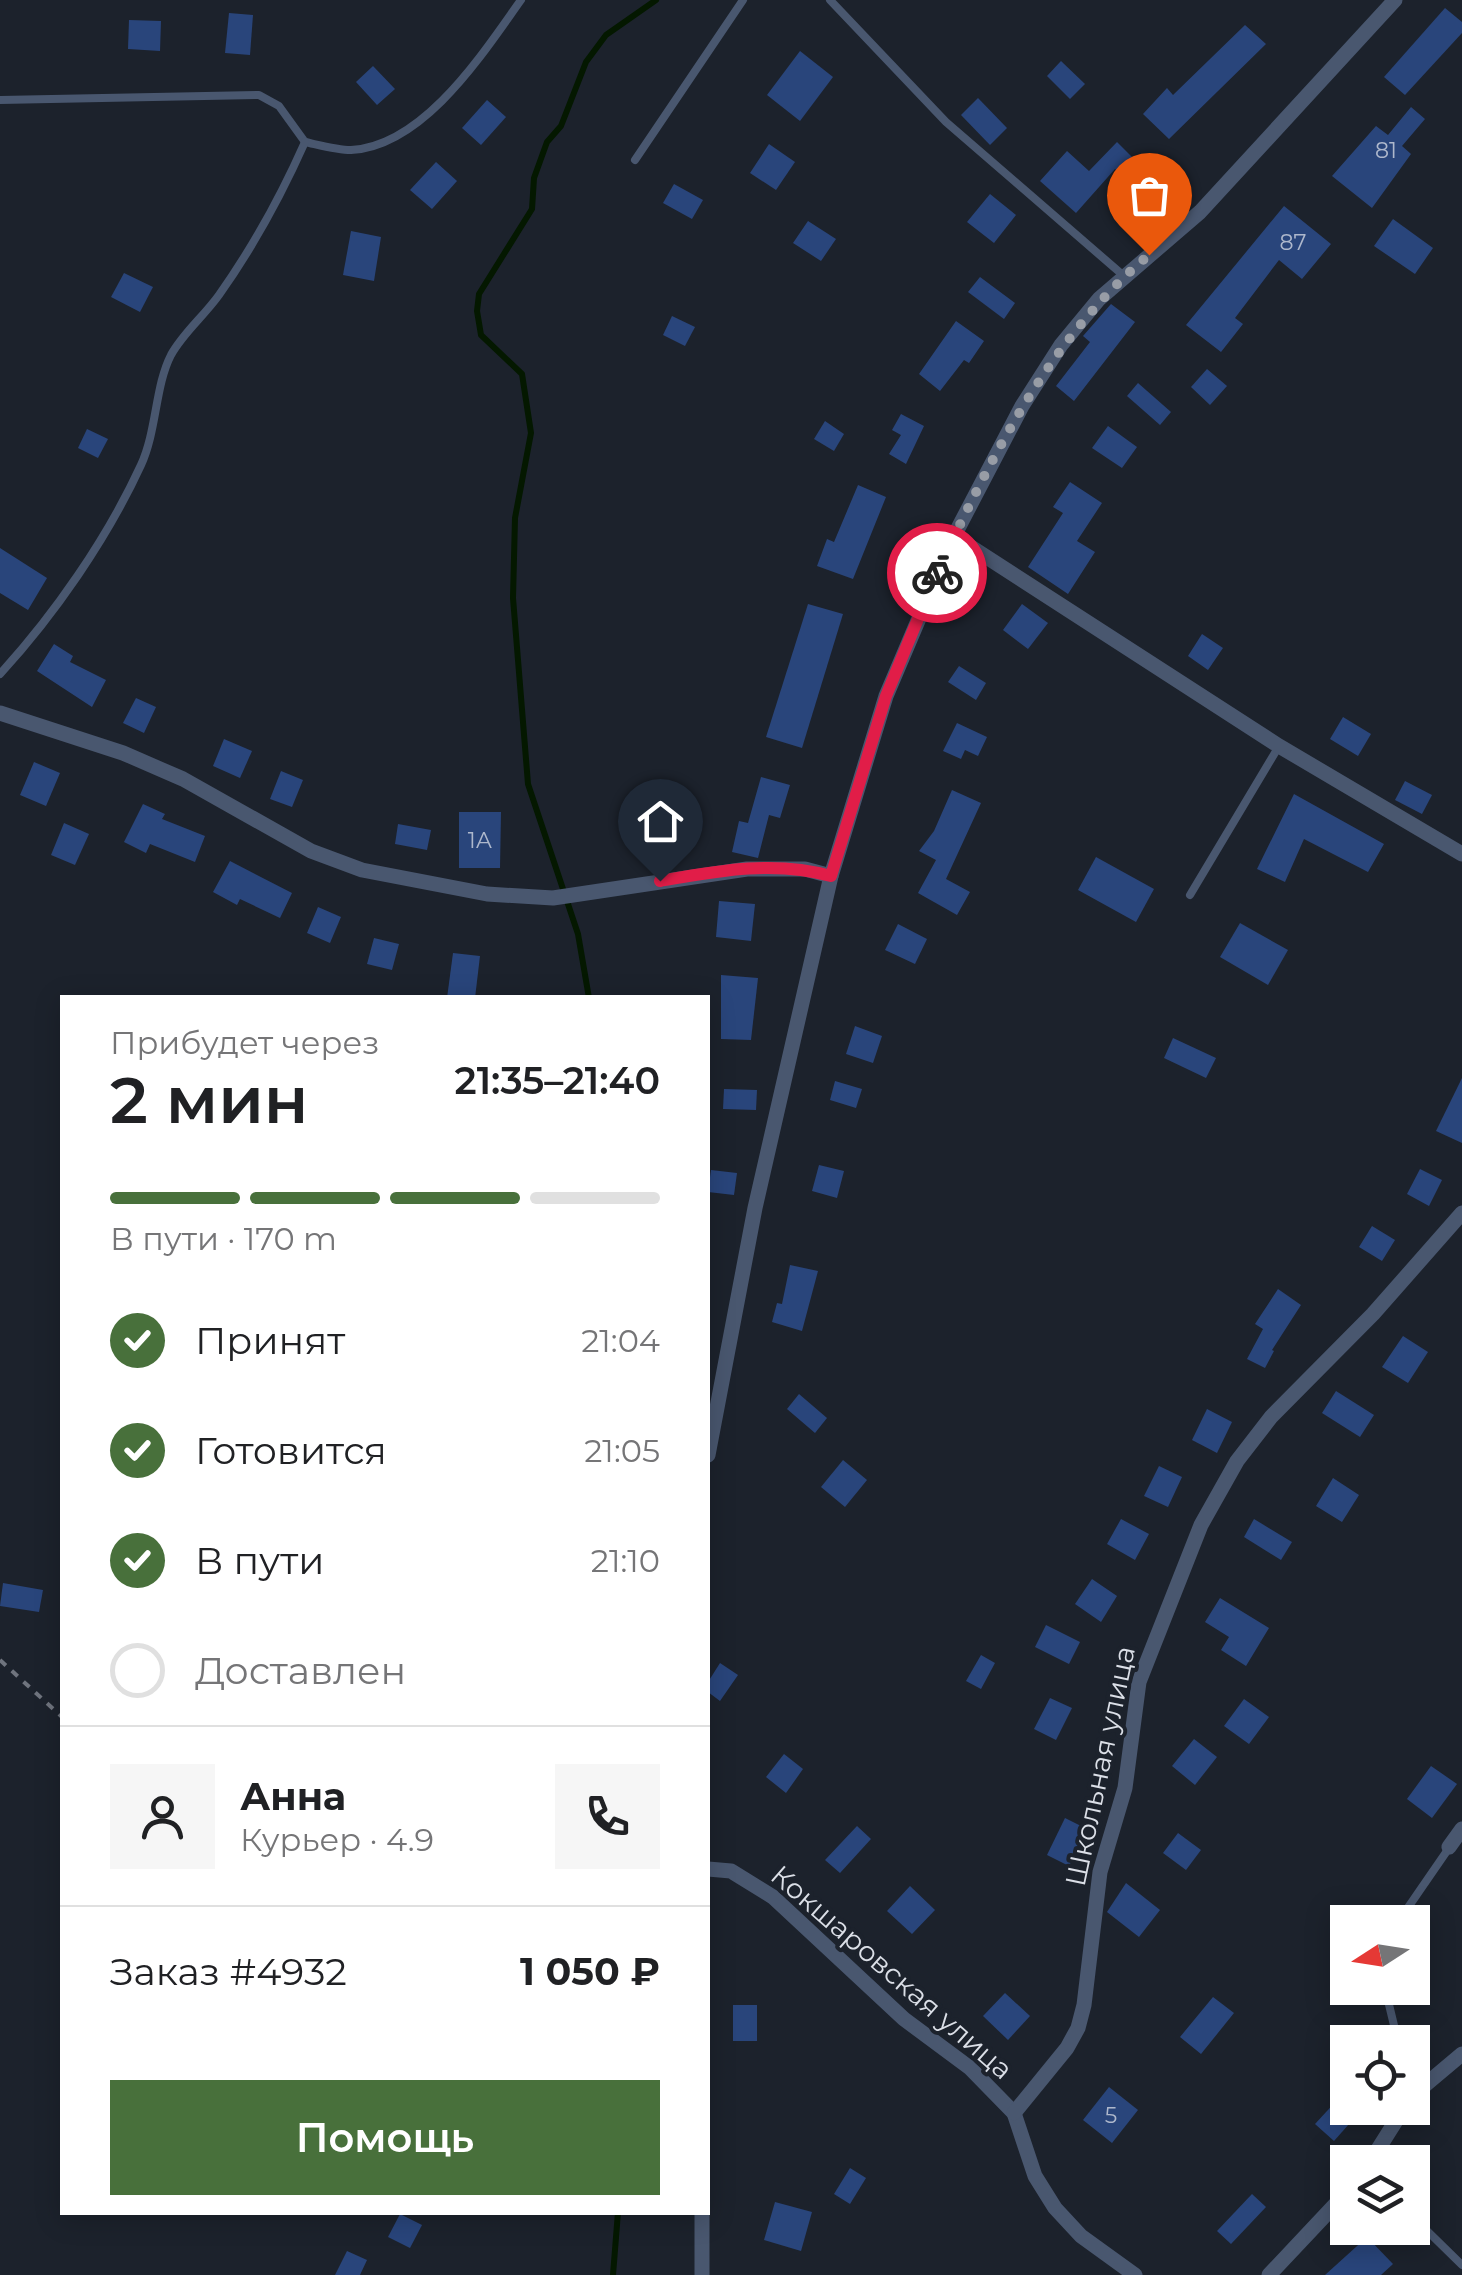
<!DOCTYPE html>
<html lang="ru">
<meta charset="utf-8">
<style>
body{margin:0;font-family:Montserrat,sans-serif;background:#f6f6f6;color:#202124;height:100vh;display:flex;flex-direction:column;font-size:38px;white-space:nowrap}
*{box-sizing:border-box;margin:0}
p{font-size:32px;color:#757577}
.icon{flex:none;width:55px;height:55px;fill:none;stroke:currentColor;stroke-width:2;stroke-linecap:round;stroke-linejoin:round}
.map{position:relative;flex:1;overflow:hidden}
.panel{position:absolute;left:60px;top:995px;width:650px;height:1220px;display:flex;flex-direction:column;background:#fff;border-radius:0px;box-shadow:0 5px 25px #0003}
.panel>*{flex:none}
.needle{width:65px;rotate:258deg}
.tools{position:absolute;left:1330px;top:1905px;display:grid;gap:20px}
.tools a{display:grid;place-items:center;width:100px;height:100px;border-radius:0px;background:#fff;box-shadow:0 5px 25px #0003;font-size:50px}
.pin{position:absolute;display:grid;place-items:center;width:85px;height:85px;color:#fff;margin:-102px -42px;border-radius:50% 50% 50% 0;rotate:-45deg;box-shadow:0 0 10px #0007}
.pin .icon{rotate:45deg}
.courier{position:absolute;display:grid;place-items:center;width:100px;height:100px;margin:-50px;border:8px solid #e11d48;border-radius:50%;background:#fff;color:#222;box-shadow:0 2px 12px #0007}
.overview em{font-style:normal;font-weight:600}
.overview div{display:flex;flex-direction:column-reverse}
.overview{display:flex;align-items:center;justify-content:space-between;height:170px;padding:0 50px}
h1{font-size:65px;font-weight:600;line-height:75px}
.bar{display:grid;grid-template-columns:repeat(4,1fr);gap:15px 10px;align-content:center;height:120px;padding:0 50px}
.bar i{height:12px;border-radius:8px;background:#e0e0e0}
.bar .active{background:#48703b}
.bar p{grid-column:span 4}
.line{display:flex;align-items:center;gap:25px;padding:0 50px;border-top:2px solid #e0e0e0}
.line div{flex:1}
.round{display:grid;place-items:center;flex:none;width:105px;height:105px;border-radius:0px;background:#f6f6f6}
ol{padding:0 50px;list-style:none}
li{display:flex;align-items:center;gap:30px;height:110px}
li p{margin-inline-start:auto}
li .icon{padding:10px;border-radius:50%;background:#48703b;color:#fff;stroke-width:4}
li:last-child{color:#757577}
li i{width:55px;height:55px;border:5px solid #e0e0e0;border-radius:50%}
.button{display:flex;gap:20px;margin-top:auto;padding:20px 50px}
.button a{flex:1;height:115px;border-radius:0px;background:#48703b;color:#fff;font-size:40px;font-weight:600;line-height:115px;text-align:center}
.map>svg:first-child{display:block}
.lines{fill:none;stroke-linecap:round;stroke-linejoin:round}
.stream{stroke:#041800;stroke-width:6}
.building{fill:#29457b}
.path{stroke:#6f747e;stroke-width:4;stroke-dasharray:8 8;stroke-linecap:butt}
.service{stroke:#49576f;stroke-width:8}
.minor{stroke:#49576f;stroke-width:15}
.done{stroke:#989da6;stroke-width:10;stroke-dasharray:0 18}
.route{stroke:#e11d48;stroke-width:12}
.labels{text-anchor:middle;stroke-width:8;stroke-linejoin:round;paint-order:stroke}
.number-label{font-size:22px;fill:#aeb8cc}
.street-label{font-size:28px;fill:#dbdfe7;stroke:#1c222c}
</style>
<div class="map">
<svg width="1462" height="2275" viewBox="0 0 1462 2275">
<rect width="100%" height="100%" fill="#1c222c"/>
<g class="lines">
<!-- stream -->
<g class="stream">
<polyline points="589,998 578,934 528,784 513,598 515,518 531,433 522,374 481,335 477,311 479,294 532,209 534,178 547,142 561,126 586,62 606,35 656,0"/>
<polyline points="613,2275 618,2212"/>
</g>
</g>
<!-- building -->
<g class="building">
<polygon points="1445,8 1462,22 1462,33 1405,95 1384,77"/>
<polygon points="229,13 253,15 250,55 225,53"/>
<polygon points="129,20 161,21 160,51 128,49"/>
<polygon points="1245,25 1266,44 1169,139 1143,114 1167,88 1173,95"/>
<polygon points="800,51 833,77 800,121 767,95"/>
<polygon points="1061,61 1085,84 1070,99 1047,76"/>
<polygon points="373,66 395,89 377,105 356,82"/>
<polygon points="978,98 1007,128 990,145 961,115"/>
<polygon points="487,100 506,117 481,145 462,128"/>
<polygon points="1411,107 1425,119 1402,146 1411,154 1372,208 1332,176 1376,126 1388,135"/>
<polygon points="1117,142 1141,166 1126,180 1115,169 1076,213 1040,181 1067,151 1089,171"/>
<polygon points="769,144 795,162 776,190 750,173"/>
<polygon points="436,162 457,181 432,209 410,190"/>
<polygon points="674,184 703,200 692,219 663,203"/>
<polygon points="990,194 1016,215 994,243 967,222"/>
<polygon points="1284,206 1331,244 1302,279 1279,260 1235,318 1243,324 1221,352 1186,325"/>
<polygon points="1393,219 1433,248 1415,274 1374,246"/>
<polygon points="808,221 836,239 821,261 793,243"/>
<polygon points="351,231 381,237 374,281 343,275"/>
<polygon points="124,273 153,287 140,312 111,297"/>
<polygon points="980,277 1015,303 1004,319 968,292"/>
<polygon points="1111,304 1135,322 1074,401 1056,386 1090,342 1083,336"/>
<polygon points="672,316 695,327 685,346 663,335"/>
<polygon points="956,321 984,341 969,363 964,360 940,391 919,374"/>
<polygon points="1207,369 1227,386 1210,405 1191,387"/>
<polygon points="1138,383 1171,412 1160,425 1127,396"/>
<polygon points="901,414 924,426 906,464 889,454 901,435 892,430"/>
<polygon points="825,421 844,434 834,451 814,439"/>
<polygon points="1108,426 1137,447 1122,468 1092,448"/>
<polygon points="87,429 108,439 98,458 78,448"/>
<polygon points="1070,482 1102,503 1077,541 1095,552 1068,594 1028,567 1063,513 1053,507"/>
<polygon points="858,485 886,497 853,579 817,566 827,539 834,542"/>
<polygon points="0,548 47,578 28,610 0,593"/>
<polygon points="808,604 843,614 802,748 766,737"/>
<polygon points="1022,604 1048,623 1028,649 1003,630"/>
<polygon points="1202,634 1223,648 1208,670 1188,656"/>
<polygon points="54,644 73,656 70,662 106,680 92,707 37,671"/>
<polygon points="959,666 986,683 976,700 948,682"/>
<polygon points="136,698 156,707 144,733 123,723"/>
<polygon points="1343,717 1371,734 1358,756 1330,739"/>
<polygon points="957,723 987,737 978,756 965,750 961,759 943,751"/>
<polygon points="224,739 252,751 240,778 213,766"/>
<polygon points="34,762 60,773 46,806 20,795"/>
<polygon points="281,771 303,780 292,807 270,799"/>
<polygon points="761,777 790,785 780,818 769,815 758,858 732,852 739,821 748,823"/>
<polygon points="1405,781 1432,795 1422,814 1395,800"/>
<polygon points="952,790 981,803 946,879 970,892 957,915 918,893 936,860 919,851 934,831"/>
<polygon points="1294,794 1384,844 1368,872 1304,839 1285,882 1257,869"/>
<polygon points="143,804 165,814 162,819 205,836 195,862 150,844 146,853 124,842"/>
<polygon points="459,812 501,812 500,868 459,868"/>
<polygon points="64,823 89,834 75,865 51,855"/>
<polygon points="398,824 431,830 427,850 395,844"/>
<polygon points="1096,857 1154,889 1136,922 1078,890"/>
<polygon points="230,861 292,893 280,918 240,899 237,905 213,892"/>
<polygon points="719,901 755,904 751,941 716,937"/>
<polygon points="318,907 341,917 330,943 307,933"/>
<polygon points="1240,923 1288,950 1268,985 1220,957"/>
<polygon points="898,924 927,939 915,964 885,950"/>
<polygon points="374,938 399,944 392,970 367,964"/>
<polygon points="453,953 480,956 475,998 447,998"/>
<polygon points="721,975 758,978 751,1040 721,1039"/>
<polygon points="855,1026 882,1036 873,1063 846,1054"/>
<polygon points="1173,1038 1216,1058 1206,1078 1164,1058"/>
<polygon points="1462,1078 1462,1143 1436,1131"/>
<polygon points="835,1081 862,1089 856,1108 830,1100"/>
<polygon points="724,1089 757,1090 756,1110 723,1109"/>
<polygon points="819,1165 844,1171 837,1198 812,1191"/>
<polygon points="1420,1169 1442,1180 1429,1206 1407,1194"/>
<polygon points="711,1170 737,1173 734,1195 708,1192"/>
<polygon points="1372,1226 1395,1240 1382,1261 1359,1247"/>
<polygon points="790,1265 818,1271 802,1331 772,1322 777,1303 782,1304"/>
<polygon points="1278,1289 1301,1305 1272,1350 1274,1351 1265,1368 1247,1359 1263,1329 1255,1324"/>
<polygon points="1403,1336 1428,1352 1408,1383 1382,1367"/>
<polygon points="1336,1391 1374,1415 1360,1437 1322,1413"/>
<polygon points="799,1394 827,1418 815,1433 787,1409"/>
<polygon points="1207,1409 1232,1422 1217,1453 1192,1440"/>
<polygon points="843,1460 867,1480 845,1507 821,1487"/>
<polygon points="1159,1466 1182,1477 1168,1507 1144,1496"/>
<polygon points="1333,1478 1359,1495 1342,1522 1316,1506"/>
<polygon points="1121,1519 1149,1534 1135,1560 1107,1544"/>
<polygon points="1254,1519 1292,1542 1281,1560 1244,1537"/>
<polygon points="1092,1579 1117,1596 1101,1622 1075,1604"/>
<polygon points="3,1583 43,1590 39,1612 0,1606"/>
<polygon points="1220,1598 1269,1628 1246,1666 1221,1650 1229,1637 1205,1622"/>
<polygon points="1046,1625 1080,1642 1069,1664 1035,1647"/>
<polygon points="981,1655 995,1663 981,1689 966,1681"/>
<polygon points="720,1663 738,1675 720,1701 708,1692 708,1682"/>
<polygon points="1050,1698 1072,1708 1056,1740 1034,1729"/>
<polygon points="1244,1699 1269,1717 1249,1744 1224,1726"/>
<polygon points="1194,1739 1217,1757 1195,1785 1172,1766"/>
<polygon points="784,1754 803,1769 786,1793 766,1777"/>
<polygon points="1431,1766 1457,1784 1432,1818 1407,1799"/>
<polygon points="1065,1818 1087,1829 1069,1866 1047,1855"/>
<polygon points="857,1826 871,1839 840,1873 825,1860"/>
<polygon points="1178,1833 1201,1850 1186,1870 1163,1853"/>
<polygon points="1126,1883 1160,1910 1139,1937 1107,1912"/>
<polygon points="910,1886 935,1910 912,1934 887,1911"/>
<polygon points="1005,1993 1030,2016 1008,2040 983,2016"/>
<polygon points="1213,1997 1234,2013 1201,2054 1180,2037"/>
<rect x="733" y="2005" width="24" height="36"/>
<polygon points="1109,2087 1138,2110 1112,2143 1083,2120"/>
<polygon points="1339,2098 1357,2115 1334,2141 1315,2124"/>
<polygon points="850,2168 866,2178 850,2204 834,2194"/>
<polygon points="1252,2194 1266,2207 1231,2244 1217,2231"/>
<polygon points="775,2202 812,2212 801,2251 764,2240"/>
<polygon points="400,2214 422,2225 410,2248 388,2237"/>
<polygon points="1367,2237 1393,2264 1381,2275 1325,2275"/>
<polygon points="347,2251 367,2260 360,2275 335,2275"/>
</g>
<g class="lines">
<!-- path -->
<polyline class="path" points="0,1660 62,1717"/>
<!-- service -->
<g class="service">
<polyline points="830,0 946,122 1124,276"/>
<polyline points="0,100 259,95 279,106 305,142"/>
<path d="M 305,142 C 319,145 337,150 351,150 C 424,146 483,53 521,0"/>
<polyline points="635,160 743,0"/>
<path d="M 0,674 C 54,615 107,539 141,465 C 157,430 155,386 171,355 C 183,333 204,316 219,295 C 253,247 281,196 305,142"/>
<polyline points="1190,895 1279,746"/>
<polyline points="1398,1922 1449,1848"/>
<polyline points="1385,1988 1398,2042"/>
<polyline points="1412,2216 1462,2265"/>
</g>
<!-- minor -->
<g class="minor">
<polyline points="954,536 1279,746 1462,854"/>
<polyline points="0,713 123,753 183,779 311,851 362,870 487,894 553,898 747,869 805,869 831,876"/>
<polyline points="708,1455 755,1208 831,876 886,696 954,536 1022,406 1061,345 1099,299 1200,212 1395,0"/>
<polyline points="1449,1847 1462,1829"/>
<polyline points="708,1869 731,1871 773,1897 904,2019 970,2068 1014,2113 1035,2176 1055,2208 1081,2236 1135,2275"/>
<polyline points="1412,2096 1462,2054"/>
<polyline points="1014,2113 1067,2048 1078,2028 1084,2005 1100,1872 1125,1788 1139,1682 1201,1525 1237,1461 1271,1417 1373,1314 1462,1213"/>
<polyline points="1370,2162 1404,2108"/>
<polyline points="702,2212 702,2275"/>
<polyline points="1269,2275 1348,2191"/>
</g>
</g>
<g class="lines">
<!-- done -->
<path class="done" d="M 937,573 C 992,456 1049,339 1149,255"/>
<!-- route -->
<path class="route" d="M 660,881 C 717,871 774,860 831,876 L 886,696 L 937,573"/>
</g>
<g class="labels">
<!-- number labels -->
<g class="number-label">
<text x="1386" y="158">81</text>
<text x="1293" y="250">87</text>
<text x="480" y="848">1А</text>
<text x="1111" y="2123">5</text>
</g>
<!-- street labels -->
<g class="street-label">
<text transform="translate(1100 1766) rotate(-78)" y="10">Школьная улица</text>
<text transform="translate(892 1972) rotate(41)" y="10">Кокшаровская улица</text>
</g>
</g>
</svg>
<div class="tools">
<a><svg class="needle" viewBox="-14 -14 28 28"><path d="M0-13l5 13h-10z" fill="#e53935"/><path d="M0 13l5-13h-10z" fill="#757577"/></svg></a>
<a><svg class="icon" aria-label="locate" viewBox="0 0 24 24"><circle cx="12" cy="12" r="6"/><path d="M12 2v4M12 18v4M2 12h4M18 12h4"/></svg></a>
<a><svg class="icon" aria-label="layers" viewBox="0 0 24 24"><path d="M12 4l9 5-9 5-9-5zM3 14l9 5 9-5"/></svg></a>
</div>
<div class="pin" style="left:1149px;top:255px;background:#ea580c"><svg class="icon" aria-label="bag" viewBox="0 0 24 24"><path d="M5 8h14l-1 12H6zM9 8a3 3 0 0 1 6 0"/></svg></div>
<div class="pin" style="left:660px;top:881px;background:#1f2937"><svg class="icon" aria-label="home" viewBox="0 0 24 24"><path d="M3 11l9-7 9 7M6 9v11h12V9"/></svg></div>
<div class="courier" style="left:937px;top:573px"><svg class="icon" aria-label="bike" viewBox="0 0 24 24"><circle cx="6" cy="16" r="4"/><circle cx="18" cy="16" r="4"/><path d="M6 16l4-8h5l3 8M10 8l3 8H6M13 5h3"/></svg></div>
<section class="panel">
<div class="overview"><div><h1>2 мин</h1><p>Прибудет через</p></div><em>21:35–21:40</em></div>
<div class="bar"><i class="active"></i><i class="active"></i><i class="active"></i><i></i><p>В пути · 170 m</p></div>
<ol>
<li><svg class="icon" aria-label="check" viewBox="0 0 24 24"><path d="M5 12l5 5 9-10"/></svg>Принят<p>21:04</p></li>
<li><svg class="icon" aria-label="check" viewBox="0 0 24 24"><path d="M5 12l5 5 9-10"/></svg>Готовится<p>21:05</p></li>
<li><svg class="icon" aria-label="check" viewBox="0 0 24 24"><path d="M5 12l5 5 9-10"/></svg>В пути<p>21:10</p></li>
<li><i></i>Доставлен</li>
</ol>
<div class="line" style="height:180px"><a class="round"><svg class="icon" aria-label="person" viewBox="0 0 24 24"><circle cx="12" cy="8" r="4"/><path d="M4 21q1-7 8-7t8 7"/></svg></a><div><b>Анна</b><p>Курьер · 4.9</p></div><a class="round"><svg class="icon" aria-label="phone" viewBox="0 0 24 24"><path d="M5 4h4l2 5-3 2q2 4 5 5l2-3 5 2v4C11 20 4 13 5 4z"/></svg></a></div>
<div class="line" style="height:130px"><div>Заказ #4932</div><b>1 050 ₽</b></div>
<div class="button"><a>Помощь</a></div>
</section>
</div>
